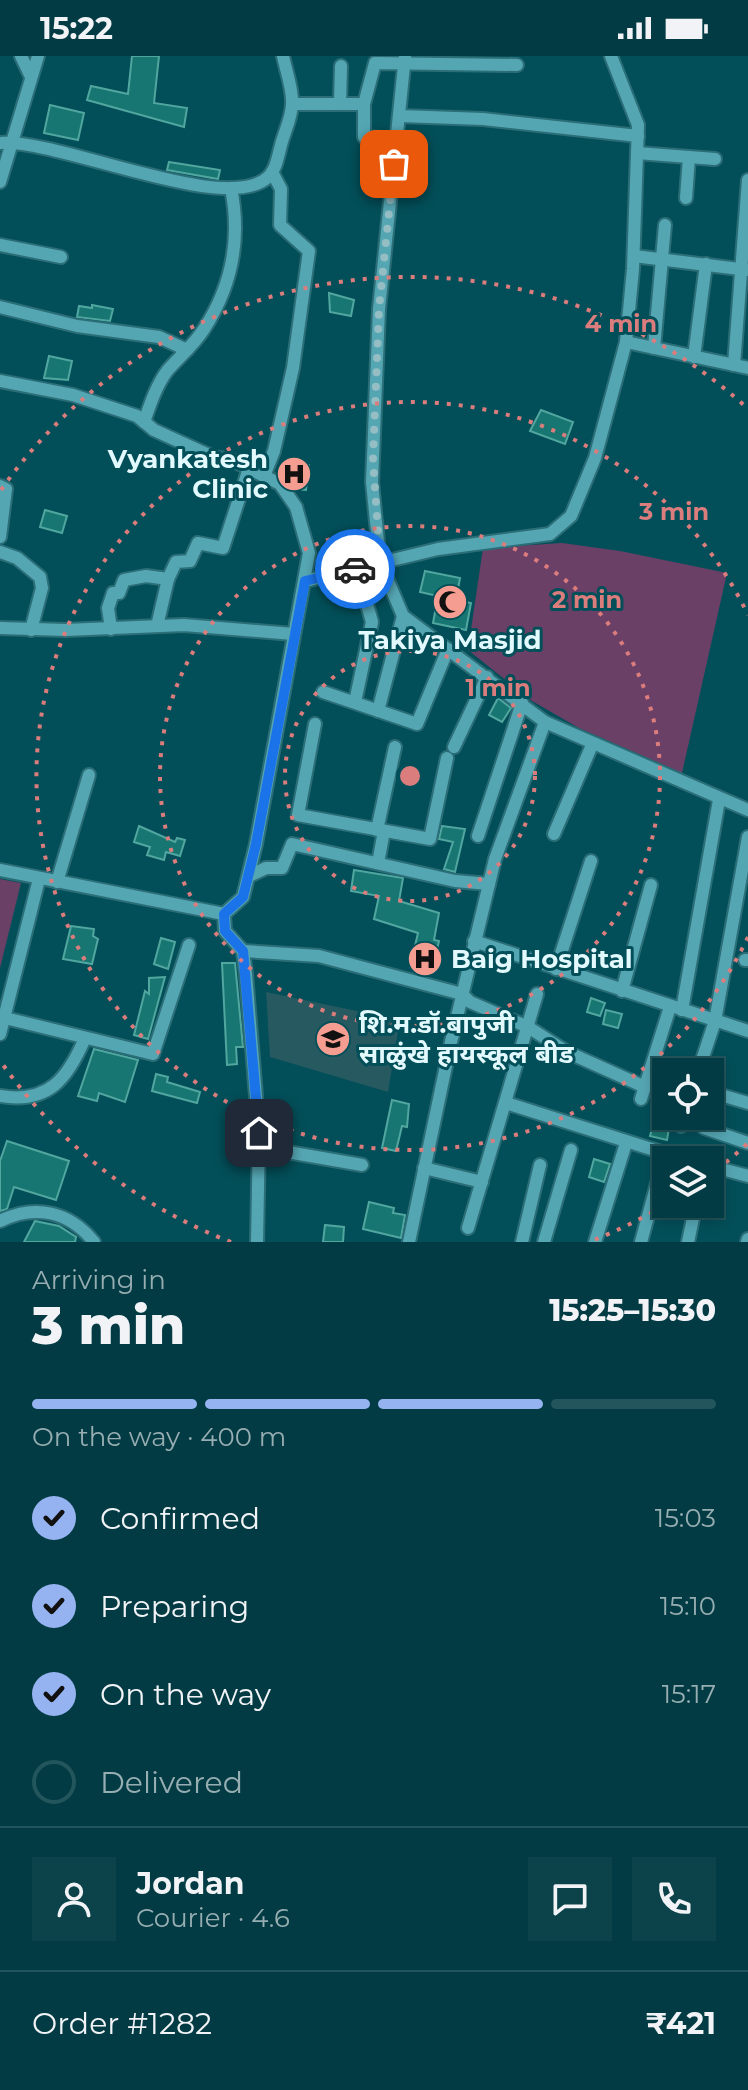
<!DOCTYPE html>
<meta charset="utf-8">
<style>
body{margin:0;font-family:Montserrat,"Noto Sans Devanagari",sans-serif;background:#0c424a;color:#f1f3f6;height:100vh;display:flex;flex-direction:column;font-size:30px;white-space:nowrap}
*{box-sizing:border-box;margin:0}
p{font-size:26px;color:#96adb2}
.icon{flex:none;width:44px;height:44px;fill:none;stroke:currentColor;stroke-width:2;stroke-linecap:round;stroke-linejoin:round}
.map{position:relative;height:1186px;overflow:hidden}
.sheet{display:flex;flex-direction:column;background:#023b43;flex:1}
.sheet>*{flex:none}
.fabs{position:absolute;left:652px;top:1002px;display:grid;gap:16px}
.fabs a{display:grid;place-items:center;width:72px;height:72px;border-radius:0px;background:#023b43;box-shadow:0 4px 12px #0003,0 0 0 2px #23555c;font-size:40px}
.pin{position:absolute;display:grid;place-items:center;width:68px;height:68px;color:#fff;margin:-34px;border-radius:16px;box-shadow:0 4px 12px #0006}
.courier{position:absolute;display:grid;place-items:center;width:80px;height:80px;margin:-40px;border:6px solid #1a73e8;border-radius:50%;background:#fff;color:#222;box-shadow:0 2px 10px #0007}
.summary em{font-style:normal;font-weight:800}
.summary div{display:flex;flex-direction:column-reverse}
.summary{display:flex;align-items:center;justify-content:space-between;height:136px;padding:0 32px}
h1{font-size:52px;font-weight:800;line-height:60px}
.bar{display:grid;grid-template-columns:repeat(4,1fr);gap:12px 8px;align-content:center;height:96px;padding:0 32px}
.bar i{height:10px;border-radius:6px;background:#23555c}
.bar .selected{background:#95b2f1}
.bar p{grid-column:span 4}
.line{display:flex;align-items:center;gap:20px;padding:0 32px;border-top:2px solid #23555c}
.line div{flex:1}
.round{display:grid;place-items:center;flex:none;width:84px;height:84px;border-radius:0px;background:#0c424a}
ol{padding:0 32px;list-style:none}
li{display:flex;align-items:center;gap:24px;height:88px}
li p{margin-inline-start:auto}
li .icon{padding:8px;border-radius:50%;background:#95b2f1;color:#111;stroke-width:4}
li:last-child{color:#96adb2}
li i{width:44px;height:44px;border:4px solid #23555c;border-radius:50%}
.status{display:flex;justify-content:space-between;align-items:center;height:56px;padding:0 40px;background:#023b43;direction:ltr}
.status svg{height:22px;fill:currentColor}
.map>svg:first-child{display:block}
.built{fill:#265960}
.green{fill:#6a4067}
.building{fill:#177671;stroke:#51a69f;stroke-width:2}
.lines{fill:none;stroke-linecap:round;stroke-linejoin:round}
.minor-casing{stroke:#2b6e77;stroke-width:16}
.minor{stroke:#55a6b3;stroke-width:12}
.done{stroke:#94bec4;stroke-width:8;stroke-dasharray:0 14.4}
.route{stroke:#1a73e8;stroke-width:10}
.ring{fill:none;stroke:#db7c7d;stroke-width:4;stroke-dasharray:4 8}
.labels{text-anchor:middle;stroke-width:6;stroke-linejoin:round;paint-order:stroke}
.poi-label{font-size:26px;font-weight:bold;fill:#e2f9fd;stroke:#034f59;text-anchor:start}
.centre{fill:#db7c7d;stroke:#034f59;stroke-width:4}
.ring-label{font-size:24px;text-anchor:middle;font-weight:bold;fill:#db7c7d;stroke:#034f59;stroke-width:6;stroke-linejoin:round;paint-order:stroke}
</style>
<div class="status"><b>15:22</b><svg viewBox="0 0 49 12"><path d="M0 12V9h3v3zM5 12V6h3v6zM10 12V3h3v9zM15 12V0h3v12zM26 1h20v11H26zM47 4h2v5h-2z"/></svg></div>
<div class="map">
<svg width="748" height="1186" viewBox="0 0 748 1186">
<rect width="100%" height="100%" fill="#034f59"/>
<!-- built -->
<polygon class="built" points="266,936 400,964 388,1036 270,1001"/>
<!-- green -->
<g class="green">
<polygon points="562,487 620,495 727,517 682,717 579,672 532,645 468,594 483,492"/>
<polygon points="0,823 21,827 0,912"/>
</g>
<!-- building -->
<g class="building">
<polygon points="132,0 159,0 154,47 187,52 184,71 87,44 91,30 128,38"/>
<polygon points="50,49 84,57 78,84 44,77"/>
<polygon points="169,106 220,114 218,123 167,114"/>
<polygon points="329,237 354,244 351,260 330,256"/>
<polygon points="92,249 113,253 110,265 77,261 79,250 92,252"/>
<polygon points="49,300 72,305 68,324 44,322"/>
<polygon points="541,354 573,366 565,388 530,375"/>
<polygon points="289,407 309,409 306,434 294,433 287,423"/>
<polygon points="45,454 67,460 62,477 40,471"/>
<polygon points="425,515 460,522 456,544 471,547 466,574 433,567 438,540 420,536"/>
<polygon points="498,642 511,652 502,666 489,659"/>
<polygon points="139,770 175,786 177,782 185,784 180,800 166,796 164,804 147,799 150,791 134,786"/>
<polygon points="442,770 465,773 455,816 444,813 453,786 439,783"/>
<polygon points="354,814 403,822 399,845 439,857 434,884 439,885 432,916 410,911 418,877 374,863 379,840 351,835"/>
<polygon points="71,870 94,873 93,880 98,883 92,908 63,903"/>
<polygon points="161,882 175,886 168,913 154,908"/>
<polygon points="222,907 235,907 243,991 236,991 237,1008 227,1009"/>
<polygon points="165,921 148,983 134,979 145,935 149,938 149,922"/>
<polygon points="591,942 605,947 600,960 587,956"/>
<polygon points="606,954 622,958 618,972 603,968"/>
<polygon points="94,993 138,1004 125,1046 99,1037 97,1045 78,1040"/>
<polygon points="156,1018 168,1021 167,1026 200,1036 197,1047 152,1035"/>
<polygon points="392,1044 409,1048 407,1071 402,1070 396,1095 382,1092"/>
<polygon points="656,1057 671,1061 667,1084 650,1080"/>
<polygon points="7,1085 69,1105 56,1144 14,1131 7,1153 0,1155 0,1105"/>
<polygon points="594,1103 610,1108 604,1126 589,1121"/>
<polygon points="369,1146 394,1152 393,1157 405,1159 401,1182 363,1173"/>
<polygon points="35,1165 59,1170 76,1181 75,1186 24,1186"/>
<polygon points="325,1169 344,1171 343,1186 323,1186"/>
</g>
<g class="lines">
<!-- minor casing -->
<g class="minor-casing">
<g id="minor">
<polyline points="21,0 31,21"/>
<polyline points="405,0 379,253 372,426 380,506 403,560 545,666 748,754"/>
<polyline points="292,48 364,48"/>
<polyline points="340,48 341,10"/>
<polyline points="400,60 483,63 638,80"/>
<polyline points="397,83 364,81 364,48 375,7 517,9"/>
<path d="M 0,87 C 60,83 224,159 267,122 C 276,115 278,100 281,89 C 284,77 292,61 292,48 C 293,33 286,15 283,0"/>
<polyline points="637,97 715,103"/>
<polyline points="0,126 38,0"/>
<polyline points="686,142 689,101"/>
<polyline points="0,189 61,201"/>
<polyline points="634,200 748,214"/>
<polyline points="0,251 77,270 159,281 187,294"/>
<polyline points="626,286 748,312"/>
<polyline points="654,292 665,169"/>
<polyline points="694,301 706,208"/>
<polyline points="734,309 748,124"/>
<polyline points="0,325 73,339 137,360 154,374 211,400 234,405 280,428 296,451 309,497 256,788 243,841 224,858 225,875 243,895 246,918 259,1077 257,1186"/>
<path d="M 144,366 C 150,349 156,330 167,315 C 179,301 194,289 204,273 C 232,230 241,182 231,132"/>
<polyline points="264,420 274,395 293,312 309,195 280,169 281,133 272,116"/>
<polyline points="0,430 6,433 0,481"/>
<polyline points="0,496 17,502 40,521 42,532 31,574"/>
<polyline points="305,525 438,493 550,478 571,460 595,402 626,286 633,213 638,69 611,0"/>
<polyline points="157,570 168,523"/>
<polyline points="0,572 66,574 184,569 293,578"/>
<polyline points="111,573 108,552 113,537 119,537 124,524 146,520 168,523 176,506 190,505 198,487 223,492 249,412"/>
<polyline points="323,636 417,668 448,593"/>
<polyline points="355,646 372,566 357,513"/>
<polyline points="378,655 403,560"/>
<polyline points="315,668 298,759 430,783 447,702"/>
<polyline points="454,691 487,621"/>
<polyline points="377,774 395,691"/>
<polyline points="554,778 592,689"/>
<polyline points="478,780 522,647"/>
<polyline points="378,807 384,775"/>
<polyline points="0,814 224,858"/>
<polyline points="249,820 266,812 282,812 292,788 455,825 489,828"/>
<polyline points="57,826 89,719"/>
<polyline points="474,885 748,975"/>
<polyline points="243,895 319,900 462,938 470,946 528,971 567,996 645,1031"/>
<polyline points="745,904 748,904"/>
<polyline points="556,913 591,805"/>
<polyline points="622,935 651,829"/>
<polyline points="682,954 719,744"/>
<polyline points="5,962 153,998 189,889"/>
<polyline points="0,978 39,823"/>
<polyline points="698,1016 715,965 748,781"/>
<polyline points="714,1037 748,1047"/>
<path d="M 0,1040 C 49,1048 68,1022 85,982"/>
<polyline points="641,1043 670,951"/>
<polyline points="506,1047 686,1104"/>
<polyline points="681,1070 684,1060"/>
<polyline points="704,1072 748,1087"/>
<polyline points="259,1091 362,1109"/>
<polyline points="710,1110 748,1120"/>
<polyline points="424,1112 482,1126"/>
<path d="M 0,1165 C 35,1148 69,1155 94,1186"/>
<polyline points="468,1172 537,938"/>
<polyline points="409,1186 451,986 495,803 545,666"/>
<polyline points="522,1186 540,1109"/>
<polyline points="544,1186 571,1094"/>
<polyline points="595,1186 626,1087"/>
<polyline points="641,1186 665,1098"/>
<polyline points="688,1186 696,1148"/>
<polyline points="747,1186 748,1183"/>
</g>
</g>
<!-- minor -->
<use href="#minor" class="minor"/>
</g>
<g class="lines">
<!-- done -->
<polyline class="done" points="355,513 380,506 373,403 379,253 394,108"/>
<!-- route -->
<polyline class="route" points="259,1077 243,895 225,875 224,858 243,841 256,788 305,525 355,513"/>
</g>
<!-- distance rings -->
<g class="ring">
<circle cx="410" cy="720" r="125"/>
<circle cx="410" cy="720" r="250"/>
<path d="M748 881A374 374 0 1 1 748 559"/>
<path d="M747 1088A499 499 0 0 1 710 1119M663 1150A499 499 0 0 1 589 1186M231 1186A499 499 0 0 1 1 1006M1 434A499 499 0 0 1 747 352"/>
</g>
<!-- icons -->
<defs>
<g id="hospital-disc" transform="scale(1.8)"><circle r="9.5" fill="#f59d90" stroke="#034f59"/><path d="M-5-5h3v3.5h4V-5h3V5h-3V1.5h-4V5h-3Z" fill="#111"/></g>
<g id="mosque-disc" transform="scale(1.8)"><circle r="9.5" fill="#f59d90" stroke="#034f59"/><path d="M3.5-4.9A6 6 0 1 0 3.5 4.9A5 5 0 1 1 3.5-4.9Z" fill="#111"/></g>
<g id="university-disc" transform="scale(1.8)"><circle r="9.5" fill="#f59d90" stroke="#034f59"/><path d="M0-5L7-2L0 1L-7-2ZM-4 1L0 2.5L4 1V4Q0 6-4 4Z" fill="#111"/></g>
</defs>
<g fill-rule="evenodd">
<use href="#hospital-disc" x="294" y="418"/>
<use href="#mosque-disc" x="450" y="546"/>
<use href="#hospital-disc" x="425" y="903"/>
<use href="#university-disc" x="333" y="983"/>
</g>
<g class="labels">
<!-- poi labels -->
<g class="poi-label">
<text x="268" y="412" text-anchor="end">Vyankatesh<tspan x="268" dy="30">Clinic</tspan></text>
<text x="450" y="593" text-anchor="middle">Takiya Masjid</text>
<text x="451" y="912">Baig Hospital</text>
<text x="359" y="977">शि.म.डॉ.बापुजी<tspan x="359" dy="30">साळुंखे हायस्कूल बीड</tspan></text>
</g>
</g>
<circle cx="410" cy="720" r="12" class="centre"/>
<g class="ring-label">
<text x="621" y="276">4 min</text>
<text x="674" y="464">3 min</text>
<text x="587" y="552">2 min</text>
<text x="498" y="640">1 min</text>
</g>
</svg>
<div class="fabs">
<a><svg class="icon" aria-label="locate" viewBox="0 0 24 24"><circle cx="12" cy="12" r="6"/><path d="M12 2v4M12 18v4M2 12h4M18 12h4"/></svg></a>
<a><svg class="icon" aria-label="layers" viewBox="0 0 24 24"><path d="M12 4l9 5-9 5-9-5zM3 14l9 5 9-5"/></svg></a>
</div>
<div class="pin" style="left:394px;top:108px;background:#ea580c"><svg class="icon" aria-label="bag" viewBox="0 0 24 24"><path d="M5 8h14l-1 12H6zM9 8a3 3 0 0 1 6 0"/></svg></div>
<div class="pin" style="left:259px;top:1077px;background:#1f2937"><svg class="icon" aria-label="home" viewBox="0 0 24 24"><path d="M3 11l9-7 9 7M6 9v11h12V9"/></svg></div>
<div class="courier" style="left:355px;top:513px"><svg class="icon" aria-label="car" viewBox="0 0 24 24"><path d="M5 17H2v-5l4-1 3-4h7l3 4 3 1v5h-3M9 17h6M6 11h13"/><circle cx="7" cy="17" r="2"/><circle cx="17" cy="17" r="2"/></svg></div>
</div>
<section class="sheet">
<div class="summary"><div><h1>3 min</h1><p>Arriving in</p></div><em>15:25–15:30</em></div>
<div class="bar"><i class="selected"></i><i class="selected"></i><i class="selected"></i><i></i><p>On the way · 400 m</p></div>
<ol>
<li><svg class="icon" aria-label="check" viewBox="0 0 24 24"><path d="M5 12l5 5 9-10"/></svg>Confirmed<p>15:03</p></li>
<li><svg class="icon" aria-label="check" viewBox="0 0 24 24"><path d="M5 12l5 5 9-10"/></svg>Preparing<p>15:10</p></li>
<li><svg class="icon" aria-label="check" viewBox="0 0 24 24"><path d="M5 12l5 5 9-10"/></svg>On the way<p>15:17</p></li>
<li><i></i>Delivered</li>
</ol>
<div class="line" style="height:144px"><a class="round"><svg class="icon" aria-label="person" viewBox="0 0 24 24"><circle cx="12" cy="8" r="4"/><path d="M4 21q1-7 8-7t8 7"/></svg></a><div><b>Jordan</b><p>Courier · 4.6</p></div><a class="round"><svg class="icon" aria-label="chat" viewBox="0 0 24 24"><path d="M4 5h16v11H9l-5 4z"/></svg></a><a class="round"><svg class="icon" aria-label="phone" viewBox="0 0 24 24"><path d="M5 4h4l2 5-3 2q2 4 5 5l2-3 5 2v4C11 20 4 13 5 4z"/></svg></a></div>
<div class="line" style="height:104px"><div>Order #1282</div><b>₹421</b></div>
</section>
